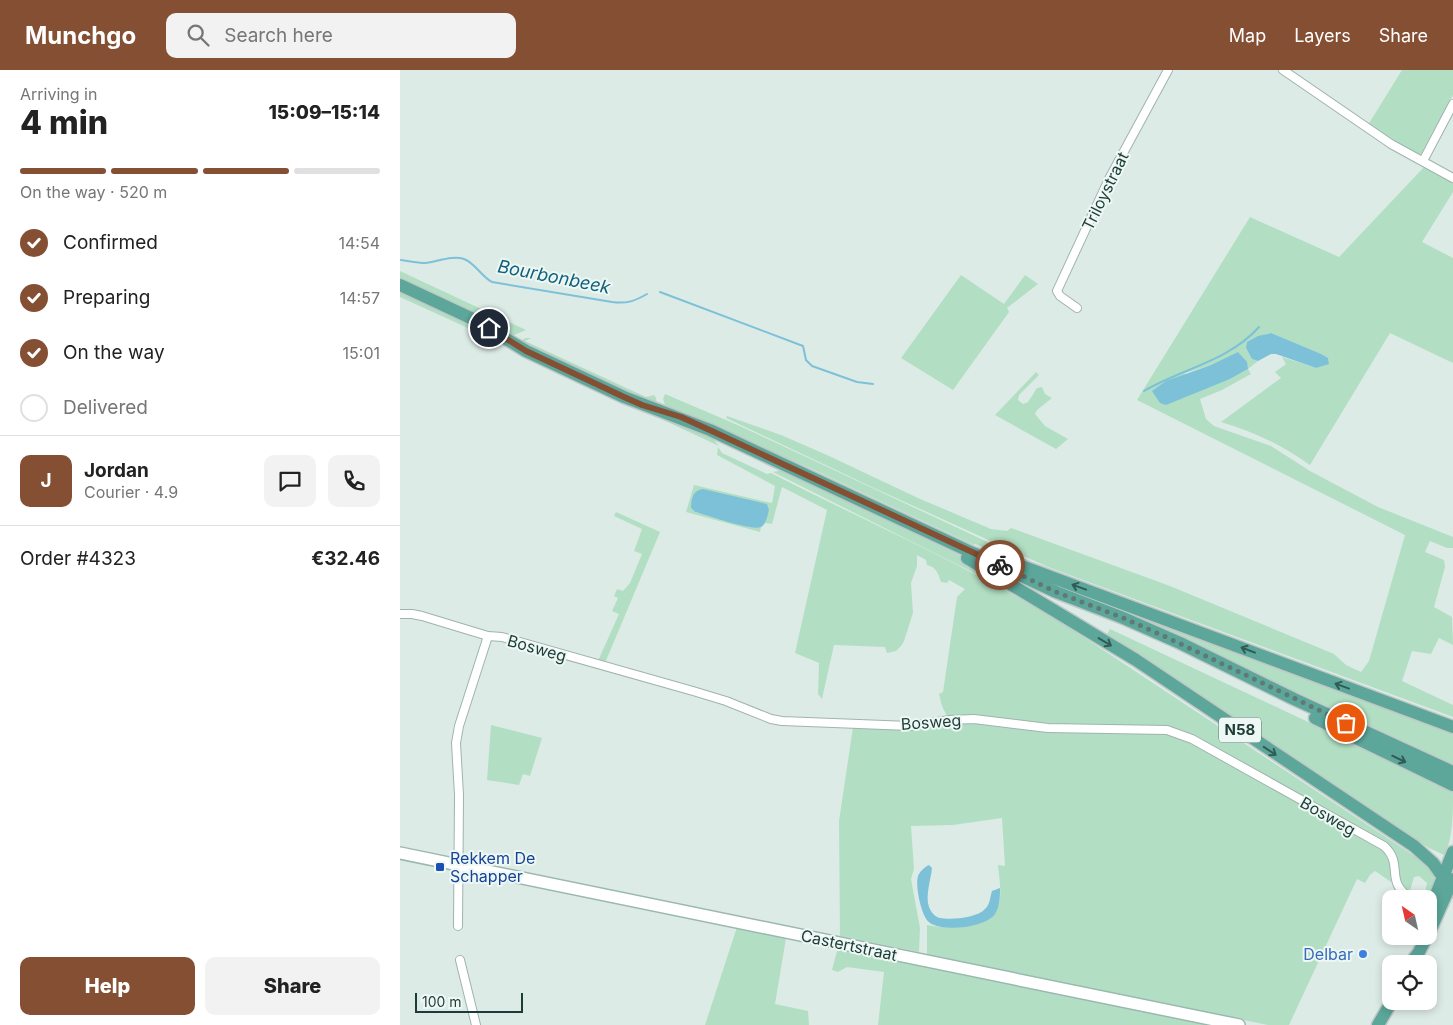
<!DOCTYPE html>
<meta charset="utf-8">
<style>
body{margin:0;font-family:Inter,sans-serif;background:#f2f2f2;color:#222;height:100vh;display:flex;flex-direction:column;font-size:19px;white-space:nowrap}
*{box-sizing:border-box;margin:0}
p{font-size:16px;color:#767676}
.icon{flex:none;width:28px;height:28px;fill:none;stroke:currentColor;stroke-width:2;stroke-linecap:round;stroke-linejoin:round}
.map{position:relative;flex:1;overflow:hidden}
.details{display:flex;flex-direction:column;background:#fff;width:400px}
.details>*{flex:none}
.needle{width:32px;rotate:326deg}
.controls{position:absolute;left:982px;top:820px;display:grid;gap:10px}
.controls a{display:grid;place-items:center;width:55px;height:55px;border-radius:10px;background:#fff;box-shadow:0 2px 8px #0003;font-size:25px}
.scale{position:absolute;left:15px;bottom:12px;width:108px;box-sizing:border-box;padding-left:5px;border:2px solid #1d3c37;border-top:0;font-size:14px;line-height:18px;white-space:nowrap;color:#1d3c37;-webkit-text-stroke:4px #edf7f3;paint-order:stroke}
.pin{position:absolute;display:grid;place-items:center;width:42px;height:42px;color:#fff;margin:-21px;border:2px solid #fff;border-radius:50%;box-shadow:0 1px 5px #0007}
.courier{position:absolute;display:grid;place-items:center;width:50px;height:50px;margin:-25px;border:4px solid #854f33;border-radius:50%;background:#fff;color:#222;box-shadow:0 1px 6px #0007}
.summary em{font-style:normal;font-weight:800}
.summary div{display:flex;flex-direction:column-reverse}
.summary{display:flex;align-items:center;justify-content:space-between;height:85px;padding:0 20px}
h1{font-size:32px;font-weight:800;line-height:38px}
.bar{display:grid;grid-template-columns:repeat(4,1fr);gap:8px 5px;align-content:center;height:60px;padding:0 20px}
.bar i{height:6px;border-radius:4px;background:#e0e0e0}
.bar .active{background:#854f33}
.bar p{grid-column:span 4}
.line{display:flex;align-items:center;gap:12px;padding:0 20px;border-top:1px solid #e0e0e0}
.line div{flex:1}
.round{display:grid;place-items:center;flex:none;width:52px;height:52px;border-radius:10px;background:#f2f2f2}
ol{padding:0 20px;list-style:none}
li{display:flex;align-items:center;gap:15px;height:55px}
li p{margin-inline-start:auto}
li .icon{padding:5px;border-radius:50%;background:#854f33;color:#fff;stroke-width:4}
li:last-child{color:#767676}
li i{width:28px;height:28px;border:2px solid #e0e0e0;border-radius:50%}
.button{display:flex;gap:10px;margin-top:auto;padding:10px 20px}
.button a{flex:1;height:58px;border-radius:10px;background:#854f33;color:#fff;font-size:20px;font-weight:800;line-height:58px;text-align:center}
.button a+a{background:#f2f2f2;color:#222}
header{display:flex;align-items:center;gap:30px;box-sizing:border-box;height:70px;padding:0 25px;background:#854f33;color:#fff}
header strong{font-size:24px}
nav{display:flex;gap:28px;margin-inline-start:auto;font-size:18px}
.search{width:350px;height:45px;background:#f2f2f2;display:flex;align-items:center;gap:12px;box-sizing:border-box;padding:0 18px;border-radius:10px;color:#767676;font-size:19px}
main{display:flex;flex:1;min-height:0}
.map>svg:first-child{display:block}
.green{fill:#b2dfc3;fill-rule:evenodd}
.water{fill:#7dc1d8}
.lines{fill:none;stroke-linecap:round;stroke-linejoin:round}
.stream{stroke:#7dc1d8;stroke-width:2}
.minor-casing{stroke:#a0b3ae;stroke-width:10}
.secondary-casing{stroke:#9bb8b0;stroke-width:14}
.primary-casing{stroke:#c0c8c7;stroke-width:15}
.minor{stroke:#fff;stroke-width:8}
.secondary{stroke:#fff;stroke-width:11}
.primary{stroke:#5ca69a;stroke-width:12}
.oneway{stroke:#305c55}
.done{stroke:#607974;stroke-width:5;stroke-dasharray:0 9}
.route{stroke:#854f33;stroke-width:6}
.transit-dot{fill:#1a4fb4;stroke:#edf7f3;stroke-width:2}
.shop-dot{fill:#3f7fe0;stroke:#edf7f3;stroke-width:2}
.labels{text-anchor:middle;stroke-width:4;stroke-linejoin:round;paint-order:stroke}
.shield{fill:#edf7f3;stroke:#5b746f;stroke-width:1}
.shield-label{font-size:15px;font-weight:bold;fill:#1d3c37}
.street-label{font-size:16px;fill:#1d3c37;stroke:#edf7f3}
.transit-label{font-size:16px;fill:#164399;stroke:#edf7f3;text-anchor:start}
.shop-label{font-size:16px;fill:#366cbe;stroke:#edf7f3;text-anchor:end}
.water-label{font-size:18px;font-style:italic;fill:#11617e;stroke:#edf7f3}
</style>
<header>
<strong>Munchgo</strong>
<div class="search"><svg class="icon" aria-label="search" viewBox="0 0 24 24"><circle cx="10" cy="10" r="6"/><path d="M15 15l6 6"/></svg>Search here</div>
<nav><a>Map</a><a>Layers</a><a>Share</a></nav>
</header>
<main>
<section class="details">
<div class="summary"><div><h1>4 min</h1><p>Arriving in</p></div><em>15:09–15:14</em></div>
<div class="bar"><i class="active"></i><i class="active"></i><i class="active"></i><i></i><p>On the way · 520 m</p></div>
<ol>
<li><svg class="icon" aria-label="check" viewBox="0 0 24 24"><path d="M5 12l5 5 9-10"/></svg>Confirmed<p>14:54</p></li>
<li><svg class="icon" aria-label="check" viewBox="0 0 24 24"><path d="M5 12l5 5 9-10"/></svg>Preparing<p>14:57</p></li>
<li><svg class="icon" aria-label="check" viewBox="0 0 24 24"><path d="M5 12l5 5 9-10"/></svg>On the way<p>15:01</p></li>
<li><i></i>Delivered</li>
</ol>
<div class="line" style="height:90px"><b class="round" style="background:#854f33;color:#fff">J</b><div><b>Jordan</b><p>Courier · 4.9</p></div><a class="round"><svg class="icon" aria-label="chat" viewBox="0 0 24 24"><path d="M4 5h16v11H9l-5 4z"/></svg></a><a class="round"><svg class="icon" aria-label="phone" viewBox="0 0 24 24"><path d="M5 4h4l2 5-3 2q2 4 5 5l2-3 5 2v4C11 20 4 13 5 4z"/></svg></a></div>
<div class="line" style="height:65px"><div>Order #4323</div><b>€32.46</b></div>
<div class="button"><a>Help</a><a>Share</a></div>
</section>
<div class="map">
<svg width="1053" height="955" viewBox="0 0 1053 955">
<rect width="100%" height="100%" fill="#ddebe6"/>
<!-- green -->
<g class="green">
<polygon points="1002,0 1053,0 1053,25 1020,86 968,55"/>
<path d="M 1025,96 L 1053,112 L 1053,122 L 1022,172 L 1053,188 L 1053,293 L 990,263 L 910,395 C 882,375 854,362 821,352 L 881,308 L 875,302 L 886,294 L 882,287 L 916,298 L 929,291 L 927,288 L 871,263 L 865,264 L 846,278 L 852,289 L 858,291 L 848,299 L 851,304 L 822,320 L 800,329 L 806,349 L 814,356 L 871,376 L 910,401 L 978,437 L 1053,467 L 1053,478 L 1047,478 L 1030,471 L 1025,482 L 1044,490 L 1045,497 L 1034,537 L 1052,547 L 1053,575 L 1039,568 L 1031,584 L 1012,581 L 1002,611 L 1053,635 L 1053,647 L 648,497 L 476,419 L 326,348 L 327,346 L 381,365 L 427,385 L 518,428 L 591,459 L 607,461 L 611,458 L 770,516 L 934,584 L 946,595 L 961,602 L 969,591 L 1005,465 L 737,330 L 850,147 L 939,187 ZM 811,295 L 848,299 L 830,309 L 792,323 L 785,303 Z"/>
<polygon points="0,201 126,260 112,266 0,209"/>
<polygon points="561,205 604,234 625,205 638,214 607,238 609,242 553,320 501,288"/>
<polygon points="0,221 51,243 103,274 0,227"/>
<polygon points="126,268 131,268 125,271 246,327 254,325 256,328 257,335 222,321 118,272"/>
<polygon points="636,302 639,305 619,325 618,330 623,334 628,332 637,318 642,317 645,324 652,328 637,340 635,344 645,356 668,369 656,379 595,345"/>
<polygon points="265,324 340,356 609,482 607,487 575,474 574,475 410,398 265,335 263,329"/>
<polygon points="259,348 263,348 311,366 319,376"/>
<path d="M 318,377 L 322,383 L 367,404 L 371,403 C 473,455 580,501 676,562 L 1025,793 L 1031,799 L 1035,810 L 1028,829 L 1021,829 L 1017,827 L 1025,822 L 1027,813 L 1019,806 L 1014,807 L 1009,824 L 999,815 L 997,793 L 971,767 L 790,663 L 779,659 L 704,657 L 547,646 L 542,636 L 539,624 L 543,622 L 557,527 L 565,519 L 549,510 L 547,513 L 541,512 C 538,503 536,497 527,495 L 526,490 L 517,485 L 517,496 L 511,513 L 513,543 L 504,571 L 501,576 L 496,581 L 487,583 L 485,577 L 434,575 L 422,629 L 418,624 L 419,593 L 395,583 L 427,440 L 382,417 L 372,454 L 365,453 L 369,440 L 291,433 L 291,438 L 295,442 L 350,457 L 361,457 L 360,462 L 286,442 L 294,415 L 372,433 L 375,416 L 317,385 Z"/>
<polygon points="382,400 557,484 597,509 594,513 373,402"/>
<polygon points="216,442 260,462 205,593 198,591 219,544 212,541 218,528 214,526 217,519 223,521 230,513 242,484 234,481 242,459 214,446"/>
<polygon points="708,535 1053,661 1053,694 733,547"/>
<path d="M 710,559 L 904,650 L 1053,722 C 1053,742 1053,770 1044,785 L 1029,778 L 707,564 Z"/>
<path d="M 557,652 L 575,652 L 638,661 L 762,663 L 776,666 L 860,710 L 983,781 L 990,793 L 991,812 L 975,801 L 970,805 L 965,813 L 957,809 L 889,955 L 868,955 L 527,886 L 527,855 C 548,859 591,861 599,834 C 602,822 599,807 598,795 L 605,796 L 602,748 L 553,755 L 511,756 L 514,799 L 511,809 L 520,858 L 519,882 L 440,866 L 439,751 L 453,657 Z"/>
<polygon points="91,655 142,668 130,706 123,704 119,715 87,710"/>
<polygon points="337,857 386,868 375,934 408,941 409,955 305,955"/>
<polygon points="438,877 811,955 478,955 484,902 447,897 438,902 432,900"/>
</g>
<!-- water -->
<g class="water">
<polygon points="871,263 921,284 928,288 929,294 916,298 876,284 871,284 858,291 852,289 846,278 847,272 858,266"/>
<polygon points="838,282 847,292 848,299 830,309 766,335 760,333 752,321 766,311 811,295"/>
<path d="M 303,419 L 367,434 L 369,440 C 368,444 366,455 361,457 C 351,461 307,445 295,442 L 291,438 C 291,429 293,420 303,419 Z"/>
<path d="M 529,795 L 532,798 C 531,809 525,826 529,837 C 531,842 535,847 540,848 C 551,850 577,848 585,839 C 590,835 590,827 592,821 L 600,818 C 600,827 600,836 595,844 C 585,858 543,862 530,853 C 521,847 515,815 518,806 C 520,801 525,797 529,795 Z"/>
</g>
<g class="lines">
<!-- stream -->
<g class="stream">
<path d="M 1,190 C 9,191 17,193 25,193 C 37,192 52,185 64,189 C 75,193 82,207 92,212 L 212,232 C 227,234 235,231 247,224"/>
<polyline points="260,222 403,276 406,290 412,296 457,312 473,314"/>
<path d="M 744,321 C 781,299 829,291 859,257"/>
</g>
<!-- minor casing -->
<g class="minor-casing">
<g id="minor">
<polyline points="883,0 991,74 1053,108"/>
<polyline points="1023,91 1053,34"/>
<polyline points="677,238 660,226 657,221 709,109 768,0"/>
<path d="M 0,544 L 12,544 L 22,546 L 88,566 L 102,567 L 293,621 L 326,631 L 371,649 L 382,651 L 510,656 L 550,650 L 574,649 L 648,658 L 767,660 L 792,669 L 984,776 C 1005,795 983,812 1012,829"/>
<polyline points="58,856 59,725 56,673 59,656 88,566"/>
<polyline points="60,890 76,955"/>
</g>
</g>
<!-- secondary casing -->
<g class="secondary-casing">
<polyline id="secondary" points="0,783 839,955"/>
</g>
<!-- primary casing -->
<g class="primary-casing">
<g id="primary">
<polyline points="0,215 75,250 126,281 224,327 310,360 656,522 721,547 780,573 894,629 1053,702"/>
<polyline points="567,488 736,590 1014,776 1033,793 1040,803 1043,804"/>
<polyline points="611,492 1053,657"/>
<polyline points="915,648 1053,715"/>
<polyline points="1029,842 1053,782"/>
<polyline points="1029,863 1053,809"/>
<polyline points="1010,894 1019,882 1027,866"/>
<polyline points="978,955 992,931"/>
</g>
</g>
<!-- minor -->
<use href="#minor" class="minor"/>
<!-- secondary -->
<use href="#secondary" class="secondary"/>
<!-- primary -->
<use href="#primary" class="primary"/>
</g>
<!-- one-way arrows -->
<defs><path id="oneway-shaft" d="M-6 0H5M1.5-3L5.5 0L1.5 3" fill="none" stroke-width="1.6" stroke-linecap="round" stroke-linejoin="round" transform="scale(1.25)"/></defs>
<g class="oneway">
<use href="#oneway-shaft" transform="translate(679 517) rotate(-160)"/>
<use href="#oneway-shaft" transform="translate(705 572) rotate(31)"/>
<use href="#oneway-shaft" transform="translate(848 580) rotate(-159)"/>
<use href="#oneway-shaft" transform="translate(942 616) rotate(-160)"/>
<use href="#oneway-shaft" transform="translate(870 681) rotate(34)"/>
<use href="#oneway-shaft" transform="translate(999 689) rotate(26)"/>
</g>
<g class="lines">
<!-- done -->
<polyline class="done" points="600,495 656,522 721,547 766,567 946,653"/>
<!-- route -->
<polyline class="route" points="89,258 126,281 224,327 242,335 281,347 314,362 600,495"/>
</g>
<!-- markers -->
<rect class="transit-dot" x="35" y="792" width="10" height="10" rx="2.5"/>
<circle class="shop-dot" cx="963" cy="884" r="5"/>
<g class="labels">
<!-- shield labels -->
<rect class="shield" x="819" y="647.5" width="42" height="25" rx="4"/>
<g class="shield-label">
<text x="840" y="665">N58</text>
</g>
<!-- street labels -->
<g class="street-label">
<text transform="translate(705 121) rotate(-64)" y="6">Triloystraat</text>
<text transform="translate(137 578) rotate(16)" y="6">Bosweg</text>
<text transform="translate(531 652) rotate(-4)" y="6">Bosweg</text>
<text transform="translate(928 746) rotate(30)" y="6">Bosweg</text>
<text transform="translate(449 875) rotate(12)" y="6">Castertstraat</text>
</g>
<!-- transit labels -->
<g class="transit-label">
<text x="50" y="794">Rekkem De<tspan x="50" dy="18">Schapper</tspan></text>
</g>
<!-- shop labels -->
<g class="shop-label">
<text x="953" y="890">Delbar</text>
</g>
<!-- water labels -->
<g class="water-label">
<text transform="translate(154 207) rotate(11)" y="6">Bourbonbeek</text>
</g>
</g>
</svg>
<div class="controls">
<a><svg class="needle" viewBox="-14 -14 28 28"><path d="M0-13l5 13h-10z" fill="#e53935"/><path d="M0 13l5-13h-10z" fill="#767676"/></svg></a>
<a><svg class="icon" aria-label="locate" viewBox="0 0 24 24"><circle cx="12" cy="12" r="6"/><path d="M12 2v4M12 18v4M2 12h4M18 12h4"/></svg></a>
</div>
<div class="scale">100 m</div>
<div class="pin" style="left:946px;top:653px;background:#ea580c"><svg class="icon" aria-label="bag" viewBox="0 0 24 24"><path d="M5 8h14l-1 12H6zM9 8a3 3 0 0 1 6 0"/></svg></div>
<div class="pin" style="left:89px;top:258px;background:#1f2937"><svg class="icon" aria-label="home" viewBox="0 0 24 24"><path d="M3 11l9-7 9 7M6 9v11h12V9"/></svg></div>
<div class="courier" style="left:600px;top:495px"><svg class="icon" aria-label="bike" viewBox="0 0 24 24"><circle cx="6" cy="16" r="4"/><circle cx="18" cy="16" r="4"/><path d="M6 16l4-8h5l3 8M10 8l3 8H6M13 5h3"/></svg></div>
</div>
</main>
